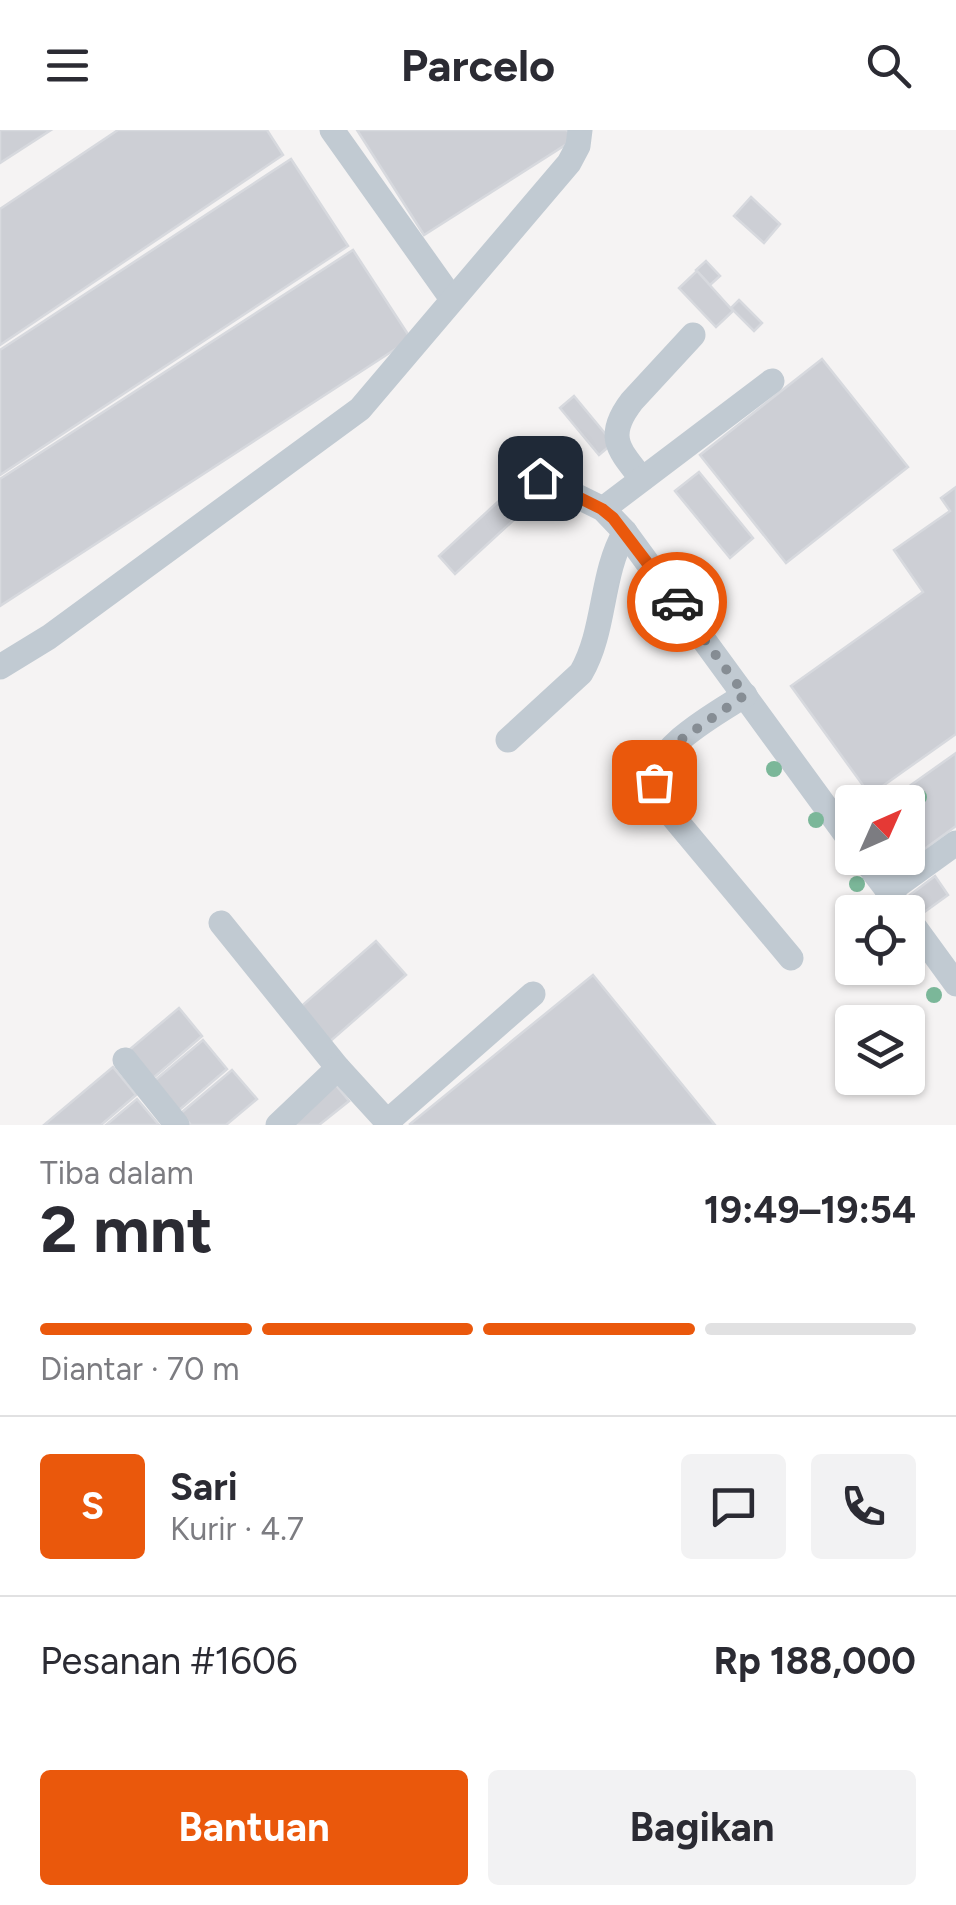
<!DOCTYPE html>
<html lang="id">
<meta charset="utf-8">
<style>
body{margin:0;font-family:Figtree,sans-serif;background:#f2f2f3;color:#2b2b33;height:100vh;display:flex;flex-direction:column;font-size:38px;white-space:nowrap}
*{box-sizing:border-box;margin:0}
p{font-size:32px;color:#7c7c81}
.icon{flex:none;width:55px;height:55px;fill:none;stroke:currentColor;stroke-width:2;stroke-linecap:round;stroke-linejoin:round}
.map{position:relative;height:995px;overflow:hidden}
.drawer{display:flex;flex-direction:column;background:#fff;flex:1}
.drawer>*{flex:none}
.needle{width:65px;rotate:45deg}
.tools{position:absolute;left:835px;top:655px;display:grid;gap:20px}
.tools a{display:grid;place-items:center;width:90px;height:90px;border-radius:10px;background:#fff;box-shadow:0 2px 8px #0004;font-size:50px}
.pin{position:absolute;display:grid;place-items:center;width:85px;height:85px;color:#fff;margin:-42px;border-radius:20px;box-shadow:0 5px 15px #0006}
.courier{position:absolute;display:grid;place-items:center;width:100px;height:100px;margin:-50px;border:8px solid #ea580c;border-radius:50%;background:#fff;color:#222;box-shadow:0 2px 12px #0007}
.head em{font-style:normal;font-weight:700}
.head div{display:flex;flex-direction:column-reverse}
.head{display:flex;align-items:center;justify-content:space-between;height:170px;padding:0 40px}
h1{font-size:65px;font-weight:700;line-height:75px}
.bar{display:grid;grid-template-columns:repeat(4,1fr);gap:15px 10px;align-content:center;height:120px;padding:0 40px}
.bar i{height:12px;border-radius:8px;background:#e1e1e2}
.bar .active{background:#ea580c}
.bar p{grid-column:span 4}
.line{display:flex;align-items:center;gap:25px;padding:0 40px;border-top:2px solid #e1e1e2}
.line div{flex:1}
.round{display:grid;place-items:center;flex:none;width:105px;height:105px;border-radius:10px;background:#f2f2f3}
.primary-button{display:flex;gap:20px;margin-top:auto;padding:20px 40px}
.primary-button a{flex:1;height:115px;border-radius:10px;background:#ea580c;color:#fff;font-size:40px;font-weight:700;line-height:115px;text-align:center}
.primary-button a+a{background:#f2f2f3;color:#2b2b33}
header{display:flex;justify-content:space-between;align-items:center;height:130px;padding:0 40px;background:#fff;font-size:45px;font-weight:700}
.map>svg:first-child{display:block}
.building{fill:#cdcfd5;stroke:#d7d9de;stroke-width:2.5}
.lines{fill:none;stroke-linecap:round;stroke-linejoin:round}
.minor{stroke:#c1cad2;stroke-width:25}
.tree{fill:#7bb799}
.done{stroke:#868d94;stroke-width:10;stroke-dasharray:0 18}
.route{stroke:#ea580c;stroke-width:12}
</style>
<header><svg class="icon" aria-label="menu" viewBox="0 0 24 24"><path d="M4 6h16M4 12h16M4 18h16"/></svg>Parcelo<svg class="icon" aria-label="search" viewBox="0 0 24 24"><circle cx="10" cy="10" r="6"/><path d="M15 15l6 6"/></svg></header>
<div class="map">
<svg width="956" height="995" viewBox="0 0 956 995">
<rect width="100%" height="100%" fill="#f5f3f3"/>
<!-- building -->
<g class="building">
<polygon points="0,0 51,0 0,33"/>
<polygon points="118,0 267,0 283,25 0,215 0,79"/>
<polygon points="357,0 567,0 573,10 424,105"/>
<polygon points="291,29 348,116 0,345 0,220"/>
<polygon points="751,67 780,94 764,113 734,86"/>
<polygon points="353,120 411,209 0,476 0,349"/>
<polygon points="706,131 720,146 710,155 696,140"/>
<polygon points="697,141 733,181 716,197 679,158"/>
<polygon points="739,170 762,193 754,201 731,178"/>
<polygon points="822,229 908,337 786,433 700,325"/>
<polygon points="574,266 613,313 599,325 560,278"/>
<polygon points="699,342 753,408 730,428 675,361"/>
<polygon points="515,356 531,374 455,444 439,426"/>
<polygon points="956,357 956,604 870,665 791,556 923,462 894,420 950,381 941,368"/>
<polygon points="956,623 956,696 912,728 908,721 908,672 887,672"/>
<polygon points="935,746 948,765 923,783 910,765"/>
<polygon points="376,811 406,845 327,914 297,880"/>
<polygon points="593,845 715,995 411,995 410,994"/>
<polygon points="179,878 202,906 152,949 128,921"/>
<polygon points="203,910 227,939 178,981 153,952"/>
<polygon points="113,937 136,965 101,995 44,995"/>
<polygon points="232,940 257,969 226,995 191,995 181,983"/>
<polygon points="335,954 349,971 319,995 286,995"/>
<polygon points="137,969 159,995 106,995"/>
</g>
<g class="lines">
<!-- minor -->
<g class="minor">
<polyline points="332,0 452,169"/>
<polyline points="540,348 603,379 625,402 852,713"/>
<path d="M 642,349 C 618,319 605,306 632,271 L 693,205"/>
<polyline points="603,379 772,251"/>
<polyline points="0,537 49,507 360,279 569,33 578,16 580,0"/>
<path d="M 745,565 C 719,582 651,618 655,653 C 656,664 663,673 669,682 L 791,828"/>
<path d="M 508,610 L 581,543 C 606,500 600,445 625,402"/>
<polyline points="863,728 898,774"/>
<polyline points="888,762 956,713"/>
<polyline points="908,788 956,854"/>
<polyline points="221,793 338,938"/>
<polyline points="125,930 177,995"/>
<polyline points="387,992 533,864"/>
<polyline points="278,995 338,938 390,995"/>
</g>
</g>
<!-- trees -->
<g class="tree">
<circle cx="774" cy="639" r="8"/>
<circle cx="919" cy="667" r="8"/>
<circle cx="816" cy="690" r="8"/>
<circle cx="857" cy="754" r="8"/>
<circle cx="934" cy="865" r="8"/>
</g>
<g class="lines">
<!-- done -->
<polyline class="done" points="654,652 657,636 672,616 745,565 677,472"/>
<!-- route -->
<polyline class="route" points="540,348 602,379 613,388 677,472"/>
</g>
</svg>
<div class="tools">
<a><svg class="needle" viewBox="-14 -14 28 28"><path d="M0-13l5 13h-10z" fill="#e53935"/><path d="M0 13l5-13h-10z" fill="#7c7c81"/></svg></a>
<a><svg class="icon" aria-label="locate" viewBox="0 0 24 24"><circle cx="12" cy="12" r="6"/><path d="M12 2v4M12 18v4M2 12h4M18 12h4"/></svg></a>
<a><svg class="icon" aria-label="layers" viewBox="0 0 24 24"><path d="M12 4l9 5-9 5-9-5zM3 14l9 5 9-5"/></svg></a>
</div>
<div class="pin" style="left:654px;top:652px;background:#ea580c"><svg class="icon" aria-label="bag" viewBox="0 0 24 24"><path d="M5 8h14l-1 12H6zM9 8a3 3 0 0 1 6 0"/></svg></div>
<div class="pin" style="left:540px;top:348px;background:#1f2937"><svg class="icon" aria-label="home" viewBox="0 0 24 24"><path d="M3 11l9-7 9 7M6 9v11h12V9"/></svg></div>
<div class="courier" style="left:677px;top:472px"><svg class="icon" aria-label="car" viewBox="0 0 24 24"><path d="M5 17H2v-5l4-1 3-4h7l3 4 3 1v5h-3M9 17h6M6 11h13"/><circle cx="7" cy="17" r="2"/><circle cx="17" cy="17" r="2"/></svg></div>
</div>
<section class="drawer">
<div class="head"><div><h1>2 mnt</h1><p>Tiba dalam</p></div><em>19:49–19:54</em></div>
<div class="bar"><i class="active"></i><i class="active"></i><i class="active"></i><i></i><p>Diantar · 70 m</p></div>
<div class="line" style="height:180px"><b class="round" style="background:#ea580c;color:#fff">S</b><div><b>Sari</b><p>Kurir · 4.7</p></div><a class="round"><svg class="icon" aria-label="chat" viewBox="0 0 24 24"><path d="M4 5h16v11H9l-5 4z"/></svg></a><a class="round"><svg class="icon" aria-label="phone" viewBox="0 0 24 24"><path d="M5 4h4l2 5-3 2q2 4 5 5l2-3 5 2v4C11 20 4 13 5 4z"/></svg></a></div>
<div class="line" style="height:130px"><div>Pesanan #1606</div><b>Rp 188,000</b></div>
<div class="primary-button"><a>Bantuan</a><a>Bagikan</a></div>
</section>
